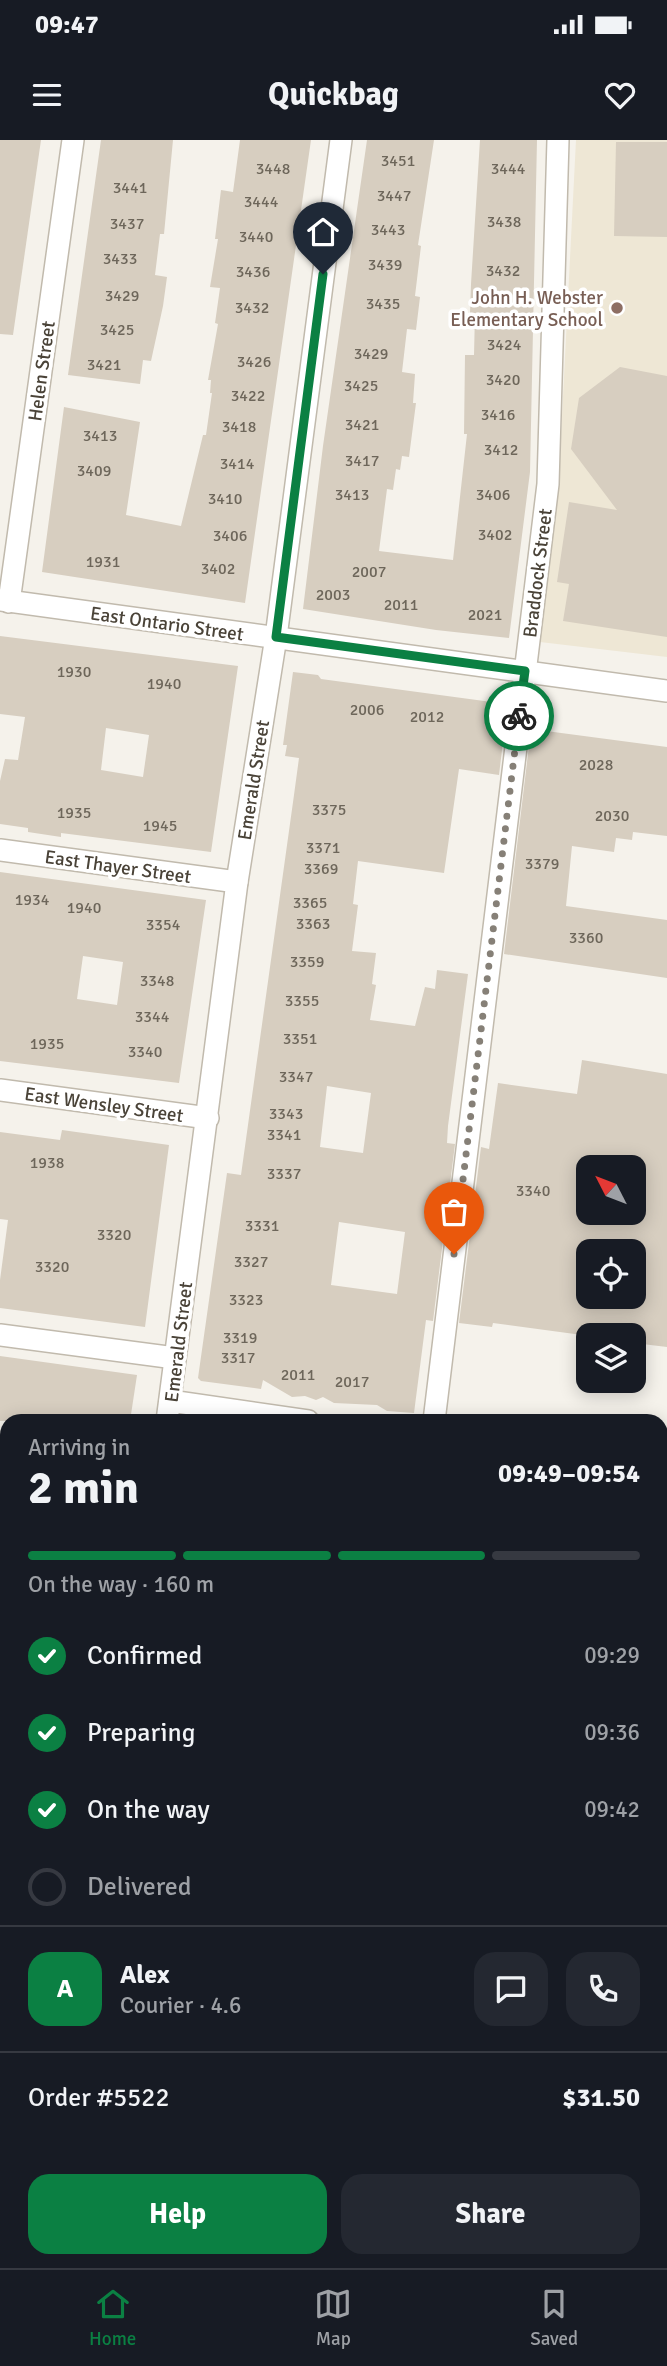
<!DOCTYPE html>
<meta charset="utf-8">
<style>
body{margin:0;font-family:Signika,sans-serif;background:#242831;color:#f1f3f6;height:100vh;display:flex;flex-direction:column;font-size:26px;white-space:nowrap}
*{box-sizing:border-box;margin:0}
p{font-size:23px;color:#9ea1a6}
.icon{flex:none;width:38px;height:38px;fill:none;stroke:currentColor;stroke-width:2;stroke-linecap:round;stroke-linejoin:round}
.map{position:relative;flex:1;overflow:hidden}
.sheet{position:absolute;left:0px;top:1274px;width:668px;height:854px;display:flex;flex-direction:column;background:#171b24;border-radius:21px 21px 0 0;box-shadow:0 4px 18px #0003}
.sheet>*{flex:none}
.needle{width:46px;rotate:312deg}
.fabs{position:absolute;left:576px;top:1015px;display:grid;gap:14px}
.fabs a{display:grid;place-items:center;width:70px;height:70px;border-radius:14px;background:#171b24;box-shadow:0 4px 18px #0003;font-size:35px}
.pin{position:absolute;display:grid;place-items:center;width:60px;height:60px;color:#fff;margin:-72px -30px;border-radius:50% 50% 50% 0;rotate:-45deg;box-shadow:0 0 7px #0007}
.pin .icon{rotate:45deg}
.courier{position:absolute;display:grid;place-items:center;width:70px;height:70px;margin:-35px;border:5px solid #0b8043;border-radius:50%;background:#fff;color:#222;box-shadow:0 2px 9px #0007}
.headline em{font-style:normal;font-weight:700}
.headline div{display:flex;flex-direction:column-reverse}
.headline{display:flex;align-items:center;justify-content:space-between;height:119px;padding:0 28px}
h1{font-size:46px;font-weight:700;line-height:52px}
.bar{display:grid;grid-template-columns:repeat(4,1fr);gap:10px 7px;align-content:center;height:84px;padding:0 28px}
.bar i{height:9px;border-radius:5px;background:#363941}
.bar .current{background:#0b8043}
.bar p{grid-column:span 4}
.line{display:flex;align-items:center;gap:18px;padding:0 28px;border-top:2px solid #363941}
.line div{flex:1}
.round{display:grid;place-items:center;flex:none;width:74px;height:74px;border-radius:21px;background:#242831}
ol{padding:0 28px;list-style:none}
li{display:flex;align-items:center;gap:21px;height:77px}
li p{margin-inline-start:auto}
li .icon{padding:7px;border-radius:50%;background:#0b8043;color:#fff;stroke-width:4}
li:last-child{color:#9ea1a6}
li i{width:38px;height:38px;border:4px solid #363941;border-radius:50%}
.primary-button{display:flex;gap:14px;margin-top:auto;padding:14px 28px}
.primary-button a{flex:1;height:80px;border-radius:21px;background:#0b8043;color:#fff;font-size:28px;font-weight:700;line-height:80px;text-align:center}
.primary-button a+a{background:#242831;color:#f1f3f6}
.status{display:flex;justify-content:space-between;align-items:center;height:49px;padding:0 35px;background:#171b24;direction:ltr}
.status svg{height:19px;fill:currentColor}
header{display:flex;justify-content:space-between;align-items:center;height:91px;padding:0 28px;background:#171b24;font-size:32px;font-weight:700}
.tabs{display:flex;justify-content:space-around;align-items:center;height:98px;border-top:2px solid #363941;background:#171b24;font-size:19px;color:#9ea1a6}
.tabs a{display:grid;justify-items:center;gap:4px}
.tabs .current{color:#0b8043}
.map>svg:first-child{display:block}
.education{fill:#eee7d5}
.building{fill:#d7cec0;fill-rule:evenodd}
.lines{fill:none;stroke-linecap:round;stroke-linejoin:round}
.minor-casing{stroke:#c1baad;stroke-width:24}
.minor{stroke:#fff;stroke-width:21}
.done{stroke:#868077;stroke-width:7;stroke-dasharray:0 12.6}
.route{stroke:#0b8043;stroke-width:9}
.education-dot{fill:#8d6e63;stroke:#fff;stroke-width:2.5}
.labels{text-anchor:middle;stroke-width:7;stroke-linejoin:round;paint-order:stroke}
.number-label{font-size:16px;fill:#6d665a}
.education-label{font-size:19px;fill:#785e54;stroke:#fff;text-anchor:end}
.street-label{font-size:19px;fill:#4a4338;stroke:#fff}
</style>
<div class="status"><b>09:47</b><svg viewBox="0 0 49 12"><path d="M0 12V9h3v3zM5 12V6h3v6zM10 12V3h3v9zM15 12V0h3v12zM26 1h20v11H26zM47 4h2v5h-2z"/></svg></div>
<header><svg class="icon" aria-label="menu" viewBox="0 0 24 24"><path d="M4 6h16M4 12h16M4 18h16"/></svg>Quickbag<svg class="icon" aria-label="heart" viewBox="0 0 24 24"><path d="M12 20l-8-8c-3-5 5-10 8-4 3-6 11-1 8 4z"/></svg></header>
<div class="map">
<svg width="667" height="2128" viewBox="0 0 667 2128">
<rect width="100%" height="100%" fill="#f5f2eb"/>
<!-- education -->
<polygon class="education" points="576,0 667,0 667,517 540,502 559,336"/>
<!-- building -->
<g class="building">
<polygon points="0,0 41,0 13,195 0,194"/>
<polygon points="101,0 173,0 164,94 160,94 155,135 167,137 163,166 151,221 143,220 140,244 68,235"/>
<polygon points="240,0 311,0 245,463 42,432 64,267 140,282 126,375 181,386 203,295 206,295 212,253 210,253 211,240 208,240 218,184 215,183 220,148 210,147 218,99 215,99 221,50 233,52"/>
<polygon points="367,0 434,0 418,105 421,106 415,156 420,157 416,190 407,189 402,232 415,234 413,263 416,263 409,317 402,316 400,330 396,329 393,350 387,349 379,411 453,420 467,294 464,294 465,215 474,215 475,173 470,173 471,144 480,0 537,0 530,332 509,498 436,490 303,469 323,306"/>
<polygon points="616,2 667,2 667,97 614,96"/>
<polygon points="620,227 667,236 667,497 563,481 569,444 557,442 569,362 617,370 571,309 579,258"/>
<path d="M 0,496 L 238,526 L 211,712 L 61,693 L 61,697 L 28,692 L 28,688 L 0,684 L 0,641 L 5,619 L 18,620 L 25,577 L 0,574 ZM 106,588 L 149,595 L 143,637 L 101,630 Z"/>
<path d="M 293,532 L 318,535 L 321,539 L 499,563 L 499,584 L 505,585 L 499,635 L 459,629 L 444,733 L 358,721 L 353,764 L 358,765 L 352,811 L 376,813 L 372,844 L 376,845 L 370,880 L 415,886 L 425,847 L 435,849 L 437,830 L 468,834 L 448,986 L 447,1003 L 455,1004 L 433,1181 L 426,1180 L 414,1273 L 387,1271 L 377,1265 L 334,1263 L 323,1257 L 316,1260 L 305,1256 L 292,1257 L 263,1240 L 261,1249 L 201,1241 L 198,1238 L 227,1033 L 241,1035 L 294,655 L 299,618 L 285,616 L 287,605 L 283,605 ZM 327,946 L 371,953 L 363,1013 L 320,1007 ZM 339,1082 L 405,1092 L 397,1154 L 331,1145 Z"/>
<polygon points="531,589 667,607 667,696 633,692 632,700 616,698 614,712 572,706 566,766 667,780 667,838 504,814"/>
<path d="M 0,732 L 206,760 L 179,943 L 0,921 ZM 83,816 L 123,822 L 117,865 L 77,859 Z"/>
<path d="M 582,920 L 667,934 L 667,1207 L 634,1203 L 634,1195 L 582,1195 L 493,1183 L 492,1187 L 459,1183 L 481,1007 L 489,1009 L 498,943 L 577,954 ZM 588,1027 L 634,1027 L 634,1073 L 588,1073 ZM 588,1111 L 634,1111 L 634,1157 L 588,1157 Z"/>
<polygon points="62,990 169,1005 145,1187 0,1168 0,1140 8,1080 0,1079 0,992 60,1000"/>
<polygon points="0,1216 137,1235 130,1281 0,1281"/>
</g>
<g class="lines">
<!-- minor casing -->
<g class="minor-casing">
<g id="minor">
<polyline points="0,460 667,551"/>
<polyline points="9,462 73,0"/>
<polyline points="0,710 237,742"/>
<polyline points="0,950 208,978"/>
<polyline points="0,1195 175,1218"/>
<polyline points="170,1261 308,1281"/>
<polyline points="167,1281 237,742 276,497 341,0"/>
<polyline points="434,1281 548,344 558,0"/>
<polyline points="0,1441 7,1442"/>
<polyline points="662,1532 667,1533"/>
<polyline points="0,1734 7,1735"/>
<polyline points="662,1902 667,1903"/>
<polyline points="0,2045 7,2047"/>
<polyline points="287,2121 313,2128"/>
<polyline points="47,2128 48,2121"/>
</g>
</g>
<!-- minor -->
<use href="#minor" class="minor"/>
</g>
<g class="lines">
<!-- done -->
<polyline class="done" points="454,1114 519,576"/>
<!-- route -->
<polyline class="route" points="323,134 276,497 525,531 519,576"/>
</g>
<!-- markers -->
<circle class="education-dot" cx="617" cy="168" r="7"/>
<g class="labels">
<!-- number labels -->
<g class="number-label">
<text x="398" y="26">3451</text>
<text x="273" y="34">3448</text>
<text x="508" y="34">3444</text>
<text x="130" y="53">3441</text>
<text x="394" y="61">3447</text>
<text x="261" y="67">3444</text>
<text x="504" y="87">3438</text>
<text x="127" y="89">3437</text>
<text x="388" y="95">3443</text>
<text x="256" y="102">3440</text>
<text x="120" y="124">3433</text>
<text x="385" y="130">3439</text>
<text x="503" y="136">3432</text>
<text x="253" y="137">3436</text>
<text x="122" y="161">3429</text>
<text x="383" y="169">3435</text>
<text x="252" y="173">3432</text>
<text x="117" y="195">3425</text>
<text x="504" y="210">3424</text>
<text x="371" y="219">3429</text>
<text x="254" y="227">3426</text>
<text x="104" y="230">3421</text>
<text x="503" y="245">3420</text>
<text x="361" y="251">3425</text>
<text x="248" y="261">3422</text>
<text x="498" y="280">3416</text>
<text x="362" y="290">3421</text>
<text x="239" y="292">3418</text>
<text x="100" y="301">3413</text>
<text x="501" y="315">3412</text>
<text x="362" y="326">3417</text>
<text x="237" y="329">3414</text>
<text x="94" y="336">3409</text>
<text x="352" y="360">3413</text>
<text x="493" y="360">3406</text>
<text x="225" y="364">3410</text>
<text x="495" y="400">3402</text>
<text x="230" y="401">3406</text>
<text x="103" y="427">1931</text>
<text x="218" y="434">3402</text>
<text x="369" y="437">2007</text>
<text x="333" y="460">2003</text>
<text x="401" y="470">2011</text>
<text x="485" y="480">2021</text>
<text x="74" y="537">1930</text>
<text x="164" y="549">1940</text>
<text x="367" y="575">2006</text>
<text x="427" y="582">2012</text>
<text x="596" y="630">2028</text>
<text x="329" y="675">3375</text>
<text x="74" y="678">1935</text>
<text x="612" y="681">2030</text>
<text x="160" y="691">1945</text>
<text x="323" y="713">3371</text>
<text x="542" y="729">3379</text>
<text x="321" y="734">3369</text>
<text x="32" y="765">1934</text>
<text x="310" y="768">3365</text>
<text x="84" y="773">1940</text>
<text x="313" y="789">3363</text>
<text x="163" y="790">3354</text>
<text x="586" y="803">3360</text>
<text x="307" y="827">3359</text>
<text x="157" y="846">3348</text>
<text x="302" y="866">3355</text>
<text x="152" y="882">3344</text>
<text x="300" y="904">3351</text>
<text x="47" y="909">1935</text>
<text x="145" y="917">3340</text>
<text x="296" y="942">3347</text>
<text x="286" y="979">3343</text>
<text x="284" y="1000">3341</text>
<text x="47" y="1028">1938</text>
<text x="284" y="1039">3337</text>
<text x="533" y="1056">3340</text>
<text x="262" y="1091">3331</text>
<text x="114" y="1100">3320</text>
<text x="251" y="1127">3327</text>
<text x="52" y="1132">3320</text>
<text x="246" y="1165">3323</text>
<text x="240" y="1203">3319</text>
<text x="238" y="1223">3317</text>
<text x="298" y="1240">2011</text>
<text x="352" y="1247">2017</text>
</g>
<!-- education labels -->
<g class="education-label">
<text x="603" y="164">John H. Webster<tspan x="603" dy="22">Elementary School</tspan></text>
</g>
<!-- street labels -->
<g class="street-label">
<text transform="translate(41 231) rotate(-82)" y="7">Helen Street</text>
<text transform="translate(537 433) rotate(-83)" y="7">Braddock Street</text>
<text transform="translate(167 483) rotate(8)" y="7">East Ontario Street</text>
<text transform="translate(253 640) rotate(-81)" y="7">Emerald Street</text>
<text transform="translate(118 726) rotate(8)" y="7">East Thayer Street</text>
<text transform="translate(104 964) rotate(8)" y="7">East Wensley Street</text>
<text transform="translate(178 1202) rotate(-83)" y="7">Emerald Street</text>
</g>
</g>
</svg>
<div class="fabs">
<a><svg class="needle" viewBox="-14 -14 28 28"><path d="M0-13l5 13h-10z" fill="#e53935"/><path d="M0 13l5-13h-10z" fill="#9ea1a6"/></svg></a>
<a><svg class="icon" aria-label="locate" viewBox="0 0 24 24"><circle cx="12" cy="12" r="6"/><path d="M12 2v4M12 18v4M2 12h4M18 12h4"/></svg></a>
<a><svg class="icon" aria-label="layers" viewBox="0 0 24 24"><path d="M12 4l9 5-9 5-9-5zM3 14l9 5 9-5"/></svg></a>
</div>
<div class="pin" style="left:454px;top:1114px;background:#ea580c"><svg class="icon" aria-label="bag" viewBox="0 0 24 24"><path d="M5 8h14l-1 12H6zM9 8a3 3 0 0 1 6 0"/></svg></div>
<div class="pin" style="left:323px;top:134px;background:#1f2937"><svg class="icon" aria-label="home" viewBox="0 0 24 24"><path d="M3 11l9-7 9 7M6 9v11h12V9"/></svg></div>
<div class="courier" style="left:519px;top:576px"><svg class="icon" aria-label="bike" viewBox="0 0 24 24"><circle cx="6" cy="16" r="4"/><circle cx="18" cy="16" r="4"/><path d="M6 16l4-8h5l3 8M10 8l3 8H6M13 5h3"/></svg></div>
<section class="sheet">
<div class="headline"><div><h1>2 min</h1><p>Arriving in</p></div><em>09:49–09:54</em></div>
<div class="bar"><i class="current"></i><i class="current"></i><i class="current"></i><i></i><p>On the way · 160 m</p></div>
<ol>
<li><svg class="icon" aria-label="check" viewBox="0 0 24 24"><path d="M5 12l5 5 9-10"/></svg>Confirmed<p>09:29</p></li>
<li><svg class="icon" aria-label="check" viewBox="0 0 24 24"><path d="M5 12l5 5 9-10"/></svg>Preparing<p>09:36</p></li>
<li><svg class="icon" aria-label="check" viewBox="0 0 24 24"><path d="M5 12l5 5 9-10"/></svg>On the way<p>09:42</p></li>
<li><i></i>Delivered</li>
</ol>
<div class="line" style="height:126px"><b class="round" style="background:#0b8043;color:#fff">A</b><div><b>Alex</b><p>Courier · 4.6</p></div><a class="round"><svg class="icon" aria-label="chat" viewBox="0 0 24 24"><path d="M4 5h16v11H9l-5 4z"/></svg></a><a class="round"><svg class="icon" aria-label="phone" viewBox="0 0 24 24"><path d="M5 4h4l2 5-3 2q2 4 5 5l2-3 5 2v4C11 20 4 13 5 4z"/></svg></a></div>
<div class="line" style="height:91px"><div>Order #5522</div><b>$31.50</b></div>
<div class="primary-button"><a>Help</a><a>Share</a></div>
</section>
</div>
<nav class="tabs">
<a class="current"><svg class="icon" aria-label="home" viewBox="0 0 24 24"><path d="M3 11l9-7 9 7M6 9v11h12V9"/></svg>Home</a>
<a><svg class="icon" aria-label="map" viewBox="0 0 24 24"><path d="M3 6l6-2 6 2 6-2v14l-6 2-6-2-6 2zM9 4v14M15 6v14"/></svg>Map</a>
<a><svg class="icon" aria-label="saved" viewBox="0 0 24 24"><path d="M7 4h10v16l-5-4-5 4z"/></svg>Saved</a>
</nav>
